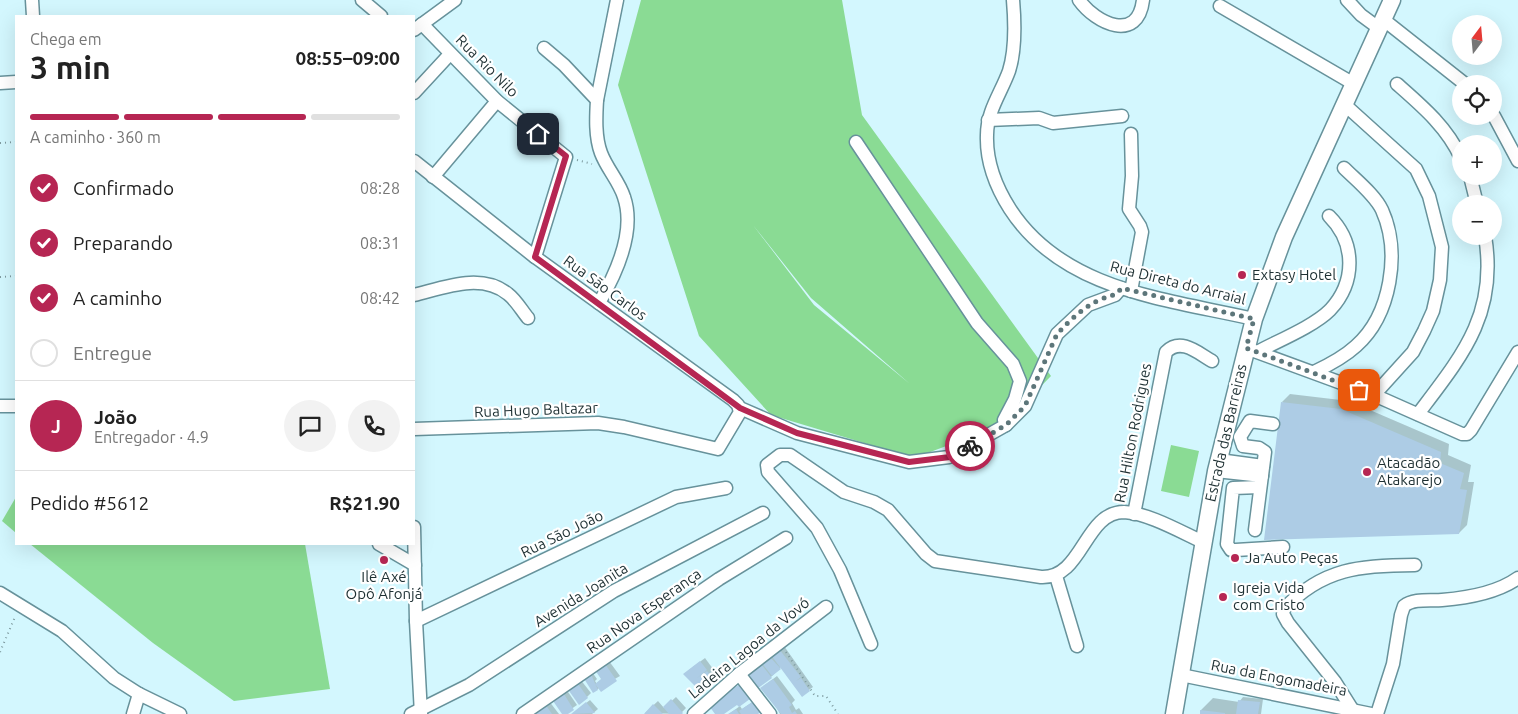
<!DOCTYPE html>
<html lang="pt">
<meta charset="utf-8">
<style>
body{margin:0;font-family:Ubuntu,sans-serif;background:#f2f2f2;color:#222;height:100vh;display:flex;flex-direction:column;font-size:19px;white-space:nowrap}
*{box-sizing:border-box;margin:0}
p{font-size:16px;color:#767676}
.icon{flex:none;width:28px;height:28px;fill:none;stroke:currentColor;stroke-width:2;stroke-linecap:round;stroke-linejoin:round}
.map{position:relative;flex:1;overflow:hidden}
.drawer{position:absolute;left:15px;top:15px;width:400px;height:530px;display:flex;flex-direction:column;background:#fff;border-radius:0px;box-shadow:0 5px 20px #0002}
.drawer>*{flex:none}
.needle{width:32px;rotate:16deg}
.tools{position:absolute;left:1452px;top:15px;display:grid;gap:10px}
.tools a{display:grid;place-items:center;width:50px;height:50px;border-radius:50%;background:#fff;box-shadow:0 5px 20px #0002;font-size:25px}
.pin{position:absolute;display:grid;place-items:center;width:42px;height:42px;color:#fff;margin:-21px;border-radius:10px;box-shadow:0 2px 8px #0006}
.courier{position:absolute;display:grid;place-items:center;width:50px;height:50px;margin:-25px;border:4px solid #b62653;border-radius:50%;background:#fff;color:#222;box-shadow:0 1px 6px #0007}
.summary em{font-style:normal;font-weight:600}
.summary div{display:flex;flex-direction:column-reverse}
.summary{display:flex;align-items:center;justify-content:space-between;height:85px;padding:0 15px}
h1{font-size:32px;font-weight:600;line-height:38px}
.bar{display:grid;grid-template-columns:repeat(4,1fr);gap:8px 5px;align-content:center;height:60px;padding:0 15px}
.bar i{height:6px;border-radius:4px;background:#e0e0e0}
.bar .on{background:#b62653}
.bar p{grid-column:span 4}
.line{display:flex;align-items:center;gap:12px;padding:0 15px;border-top:1px solid #e0e0e0}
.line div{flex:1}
.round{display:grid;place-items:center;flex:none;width:52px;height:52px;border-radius:26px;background:#f2f2f2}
ol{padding:0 15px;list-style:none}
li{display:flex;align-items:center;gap:15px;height:55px}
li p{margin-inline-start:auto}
li .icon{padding:5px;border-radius:50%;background:#b62653;color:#fff;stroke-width:4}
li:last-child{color:#767676}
li i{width:28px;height:28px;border:2px solid #e0e0e0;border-radius:50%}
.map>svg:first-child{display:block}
.green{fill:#8adb94;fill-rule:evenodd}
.shadow{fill:#0003}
.building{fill:#adcce5}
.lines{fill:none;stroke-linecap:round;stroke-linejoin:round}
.minor-casing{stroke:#67929b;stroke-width:15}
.major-casing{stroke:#67929b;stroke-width:19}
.path{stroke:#7d999e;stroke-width:2;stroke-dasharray:1 4;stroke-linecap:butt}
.minor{stroke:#fff;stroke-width:12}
.major{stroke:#fff;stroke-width:16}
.done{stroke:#5d767a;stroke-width:5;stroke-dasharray:0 9}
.route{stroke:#b62653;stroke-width:6}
.poi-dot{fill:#b62653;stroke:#fff;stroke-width:2}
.labels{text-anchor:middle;stroke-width:4.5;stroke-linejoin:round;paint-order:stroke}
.street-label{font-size:15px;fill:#1e3033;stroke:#fff}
.poi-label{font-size:15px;fill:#1e3033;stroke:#fff;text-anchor:start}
</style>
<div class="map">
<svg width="1518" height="714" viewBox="0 0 1518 714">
<rect width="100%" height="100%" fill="#d3f7fe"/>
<!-- green -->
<g class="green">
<path d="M 641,0 L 842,0 L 862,115 L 1051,376 L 1003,425 L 914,458 L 771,415 L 699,336 L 618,85 ZM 753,225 L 811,298 L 910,384 L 814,305 Z"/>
<polygon points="1171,445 1199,451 1189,497 1161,491"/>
<polygon points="16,497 16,533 2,521"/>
<polygon points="30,544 305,544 330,689 234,701 153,643"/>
</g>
<!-- shadow -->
<g class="shadow">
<polygon points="1290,394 1349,401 1449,444 1448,455 1471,465 1468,482 1474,482 1467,525 1459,533 1282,402"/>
<polygon points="784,646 813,687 802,695 781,667 771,677 747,675"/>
<polygon points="705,658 716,673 698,688 689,670"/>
<polygon points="609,661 620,676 594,691 584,677 592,672 597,679 595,681 597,684 602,679 597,671"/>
<polygon points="777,676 795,700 792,703 796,710 799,708 803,714 780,714 765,685"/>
<polygon points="580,679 591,693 587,697 569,688"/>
<polygon points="566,689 577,705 564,714 557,694"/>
<polygon points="676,697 686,708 680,714 645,713 658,701 664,708"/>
<polygon points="1243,697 1263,699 1261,714 1201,714 1201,710 1213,698 1239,702"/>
<polygon points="759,698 756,714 729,714 740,706 742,709"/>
<polygon points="590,700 598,709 592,714 572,714"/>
<polygon points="549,701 559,714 532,714"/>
</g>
<!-- building -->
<g class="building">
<polygon points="1281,402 1341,409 1441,452 1440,463 1464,473 1460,489 1467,490 1459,534 1264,540"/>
<polygon points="779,649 801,677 796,681 801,678 810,691 802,697 771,655"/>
<polygon points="769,656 781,669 772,676 761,662"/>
<polygon points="700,661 707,670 697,678 707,671 713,678 698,689 683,674"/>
<polygon points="605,664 617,681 601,692 595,684 601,679 595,670"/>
<polygon points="761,664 772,678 757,689 746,675"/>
<polygon points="590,672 598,690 593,693 583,677"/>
<polygon points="773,679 792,705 789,707 792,713 795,711 797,714 781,714 760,688"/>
<polygon points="576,681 588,698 579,705 567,688"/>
<polygon points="743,682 754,696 739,707 737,705 724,714 715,714 707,703 725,690 727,693"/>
<polygon points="562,691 574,710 568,714 562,714 551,698"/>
<polygon points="671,699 683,713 682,714 669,714 663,707"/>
<polygon points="755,700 762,711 758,714 741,714 739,711"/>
<polygon points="1238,700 1260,702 1258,714 1236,714"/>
<polygon points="586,702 595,713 571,714"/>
<polygon points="545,704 552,714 532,714"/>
<polygon points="653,704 663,714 644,714"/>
<polygon points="736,709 739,714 728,714"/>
<polygon points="1200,710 1225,713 1225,714 1200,714"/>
</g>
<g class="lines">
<!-- minor casing -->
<g class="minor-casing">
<g id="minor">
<polyline points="32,0 33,16"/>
<polyline points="362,0 381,16"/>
<path d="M 1013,0 C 1015,23 1016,49 1009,71 C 1001,93 987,111 987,135 C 986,162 996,187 1010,209 C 1063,291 1167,299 1254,319"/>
<path d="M 1079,0 C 1096,24 1138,43 1143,0"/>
<polyline points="1347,0 1361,15 1380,29"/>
<polyline points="1220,6 1354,84"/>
<polyline points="1384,20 1465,84"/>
<polyline points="422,24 497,101 566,157 535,257"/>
<polyline points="414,30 455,0"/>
<path d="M 544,48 L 564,65 L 597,100 C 596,117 595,137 601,153 C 607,169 619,181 624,197 C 636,232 616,274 599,303"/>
<polyline points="0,83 16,82"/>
<path d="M 1397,84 C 1422,106 1447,127 1461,158"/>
<polyline points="414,93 450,54"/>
<polyline points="597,100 617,0"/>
<polyline points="1344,104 1416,169 1429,196 1442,247 1440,280 1433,311 1424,331 1413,352 1374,395"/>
<polyline points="1494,116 1518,161"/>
<polyline points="988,120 1039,118 1053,123 1122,116"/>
<polyline points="1131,134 1132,176 1129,209 1140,226 1142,232 1131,291"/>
<polyline points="856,142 977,323 1013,364 1020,381 1015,399 1004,420 1006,425"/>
<polyline points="414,161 535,257 733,400 738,405 740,412 718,449 624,427 598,423 414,429"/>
<polyline points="1470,176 1477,204"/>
<polyline points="433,177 497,101"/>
<path d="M 414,295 C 443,288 481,272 508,294 C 516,300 522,311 528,318"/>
<polyline points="1246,348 1374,395 1462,434 1467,434 1471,430 1518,352"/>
<path d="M 1259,351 C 1280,340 1314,326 1330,310 C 1356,282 1356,243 1329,216"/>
<path d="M 1314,372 C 1329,365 1344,357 1356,346 C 1391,315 1401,252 1382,210 C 1375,195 1356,180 1344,168"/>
<polyline points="0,406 16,406"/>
<polyline points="740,408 797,433 909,462 949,457 1006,425 1025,406 1057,334 1088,305 1115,295 1121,288"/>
<path d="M 1418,414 C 1462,356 1498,314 1485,236"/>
<polyline points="1219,460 1263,466"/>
<polyline points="1216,471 1262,476"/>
<polyline points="1260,487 1233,488 1227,544 1231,550 1236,550 1283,547"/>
<path d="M 1134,514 L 1166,352 C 1181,337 1198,353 1212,361"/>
<polyline points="414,527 416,621 421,714"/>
<polyline points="1255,530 1265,452 1259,448 1243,446 1240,437 1250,421 1273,424"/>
<polyline points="379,544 415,565"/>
<polyline points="1056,576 1077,646"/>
<polyline points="0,593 62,631 114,678 139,694 180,714"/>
<polyline points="416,621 676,497 726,488"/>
<path d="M 871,644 L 840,570 L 817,528 L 768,472 L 767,465 L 780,455 L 790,455 L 844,492 L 874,502 L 888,510 L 926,554 L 935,561 L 1041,577 C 1083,579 1084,512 1124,512 C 1148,513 1181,532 1203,542"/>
<polyline points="739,674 770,714"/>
<polyline points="1181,675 1371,714"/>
<path d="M 1352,709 L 1335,682 L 1288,623 L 1283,614 L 1284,609 C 1322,568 1362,565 1415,565"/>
<polyline points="133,714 139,694"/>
<polyline points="411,714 469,685 614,591 763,513"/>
<polyline points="523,714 719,579 786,538"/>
<polyline points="694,714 739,674 826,607"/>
<path d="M 1377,714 L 1393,664 L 1401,615 L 1404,606 C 1414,598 1430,601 1442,600 C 1467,598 1497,593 1518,578"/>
</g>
</g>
<!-- major casing -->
<g class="major-casing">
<polyline id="major" points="1174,714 1216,471 1254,319 1284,237 1392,0"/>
</g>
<!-- path -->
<g class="path">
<polyline points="0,143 16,142"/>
<polyline points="577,160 592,164"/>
<polyline points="0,277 16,276"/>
<polyline points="0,652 15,617"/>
<polyline points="786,652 815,696 826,696 838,714"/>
</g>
<!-- minor -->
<use href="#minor" class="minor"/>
<!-- major -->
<use href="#major" class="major"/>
</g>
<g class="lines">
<!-- done -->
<path class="done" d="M 970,446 L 1006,425 L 1025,406 L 1057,334 C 1070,320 1084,307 1101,299 C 1109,296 1117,296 1121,288 L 1254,319 L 1246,348 L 1359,390"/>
<!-- route -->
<polyline class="route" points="538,134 566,156 535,257 740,408 797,433 909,462 950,457 970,446"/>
</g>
<!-- markers -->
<g class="poi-dot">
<circle cx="1242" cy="275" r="5"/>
<circle cx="1367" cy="472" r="5"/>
<circle cx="1235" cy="558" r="5"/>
<circle cx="384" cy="560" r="5"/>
<circle cx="1223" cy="597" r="5"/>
</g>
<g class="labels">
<!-- street labels -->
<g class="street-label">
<text transform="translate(487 66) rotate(45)" y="5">Rua Rio Nilo</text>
<text transform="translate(1178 283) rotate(14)" y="5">Rua Direta do Arraial</text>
<text transform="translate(605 288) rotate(36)" y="5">Rua São Carlos</text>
<text transform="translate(536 410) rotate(-2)" y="5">Rua Hugo Baltazar</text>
<text transform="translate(1133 433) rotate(-79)" y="5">Rua Hilton Rodrigues</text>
<text transform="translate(1226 433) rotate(-77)" y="5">Estrada das Barreiras</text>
<text transform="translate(562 534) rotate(-26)" y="5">Rua São João</text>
<text transform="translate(581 595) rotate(-32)" y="5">Avenida Joanita</text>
<text transform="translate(644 611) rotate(-35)" y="5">Rua Nova Esperança</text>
<text transform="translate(749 648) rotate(-39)" y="5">Ladeira Lagoa da Vovó</text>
<text transform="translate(1279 678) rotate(11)" y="5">Rua da Engomadeira</text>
</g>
<!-- poi labels -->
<g class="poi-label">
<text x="1252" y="280">Extasy Hotel</text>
<text x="1377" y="468">Atacadão<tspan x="1377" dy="17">Atakarejo</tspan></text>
<text x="1245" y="563">Ja Auto Peças</text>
<text x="384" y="582" text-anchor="middle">Ilê Axé<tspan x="384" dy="17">Opô Afonjá</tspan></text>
<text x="1233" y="593">Igreja Vida<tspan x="1233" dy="17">com Cristo</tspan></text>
</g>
</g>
</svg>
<div class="tools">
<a><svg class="needle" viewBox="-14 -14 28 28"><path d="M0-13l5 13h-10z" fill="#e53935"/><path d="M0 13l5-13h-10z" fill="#767676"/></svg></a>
<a><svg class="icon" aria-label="locate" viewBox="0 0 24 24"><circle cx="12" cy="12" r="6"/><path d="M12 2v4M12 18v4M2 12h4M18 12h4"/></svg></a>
<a>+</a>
<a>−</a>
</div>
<div class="pin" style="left:1359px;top:390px;background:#ea580c"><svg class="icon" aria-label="bag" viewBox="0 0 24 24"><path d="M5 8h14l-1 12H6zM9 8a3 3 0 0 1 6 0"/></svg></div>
<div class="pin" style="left:538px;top:134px;background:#1f2937"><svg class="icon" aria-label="home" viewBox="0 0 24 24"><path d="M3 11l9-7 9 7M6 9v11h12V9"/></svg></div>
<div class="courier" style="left:970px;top:446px"><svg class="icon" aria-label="bike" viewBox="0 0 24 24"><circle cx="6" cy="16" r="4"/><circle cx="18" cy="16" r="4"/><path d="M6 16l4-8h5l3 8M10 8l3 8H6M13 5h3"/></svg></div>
<section class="drawer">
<div class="summary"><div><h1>3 min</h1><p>Chega em</p></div><em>08:55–09:00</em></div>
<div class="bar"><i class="on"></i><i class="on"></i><i class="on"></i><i></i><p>A caminho · 360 m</p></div>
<ol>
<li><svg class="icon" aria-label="check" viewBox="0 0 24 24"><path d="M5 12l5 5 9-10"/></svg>Confirmado<p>08:28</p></li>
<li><svg class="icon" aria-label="check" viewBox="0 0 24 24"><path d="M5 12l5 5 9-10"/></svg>Preparando<p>08:31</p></li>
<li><svg class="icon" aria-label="check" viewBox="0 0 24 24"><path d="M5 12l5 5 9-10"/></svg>A caminho<p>08:42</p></li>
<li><i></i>Entregue</li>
</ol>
<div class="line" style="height:90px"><b class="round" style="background:#b62653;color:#fff">J</b><div><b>João</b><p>Entregador · 4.9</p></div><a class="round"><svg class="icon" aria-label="chat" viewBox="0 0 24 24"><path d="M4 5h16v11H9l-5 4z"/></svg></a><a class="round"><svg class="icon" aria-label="phone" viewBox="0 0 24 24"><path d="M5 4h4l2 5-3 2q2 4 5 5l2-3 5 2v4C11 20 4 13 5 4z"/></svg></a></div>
<div class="line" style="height:65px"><div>Pedido #5612</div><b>R$21.90</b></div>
</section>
</div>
